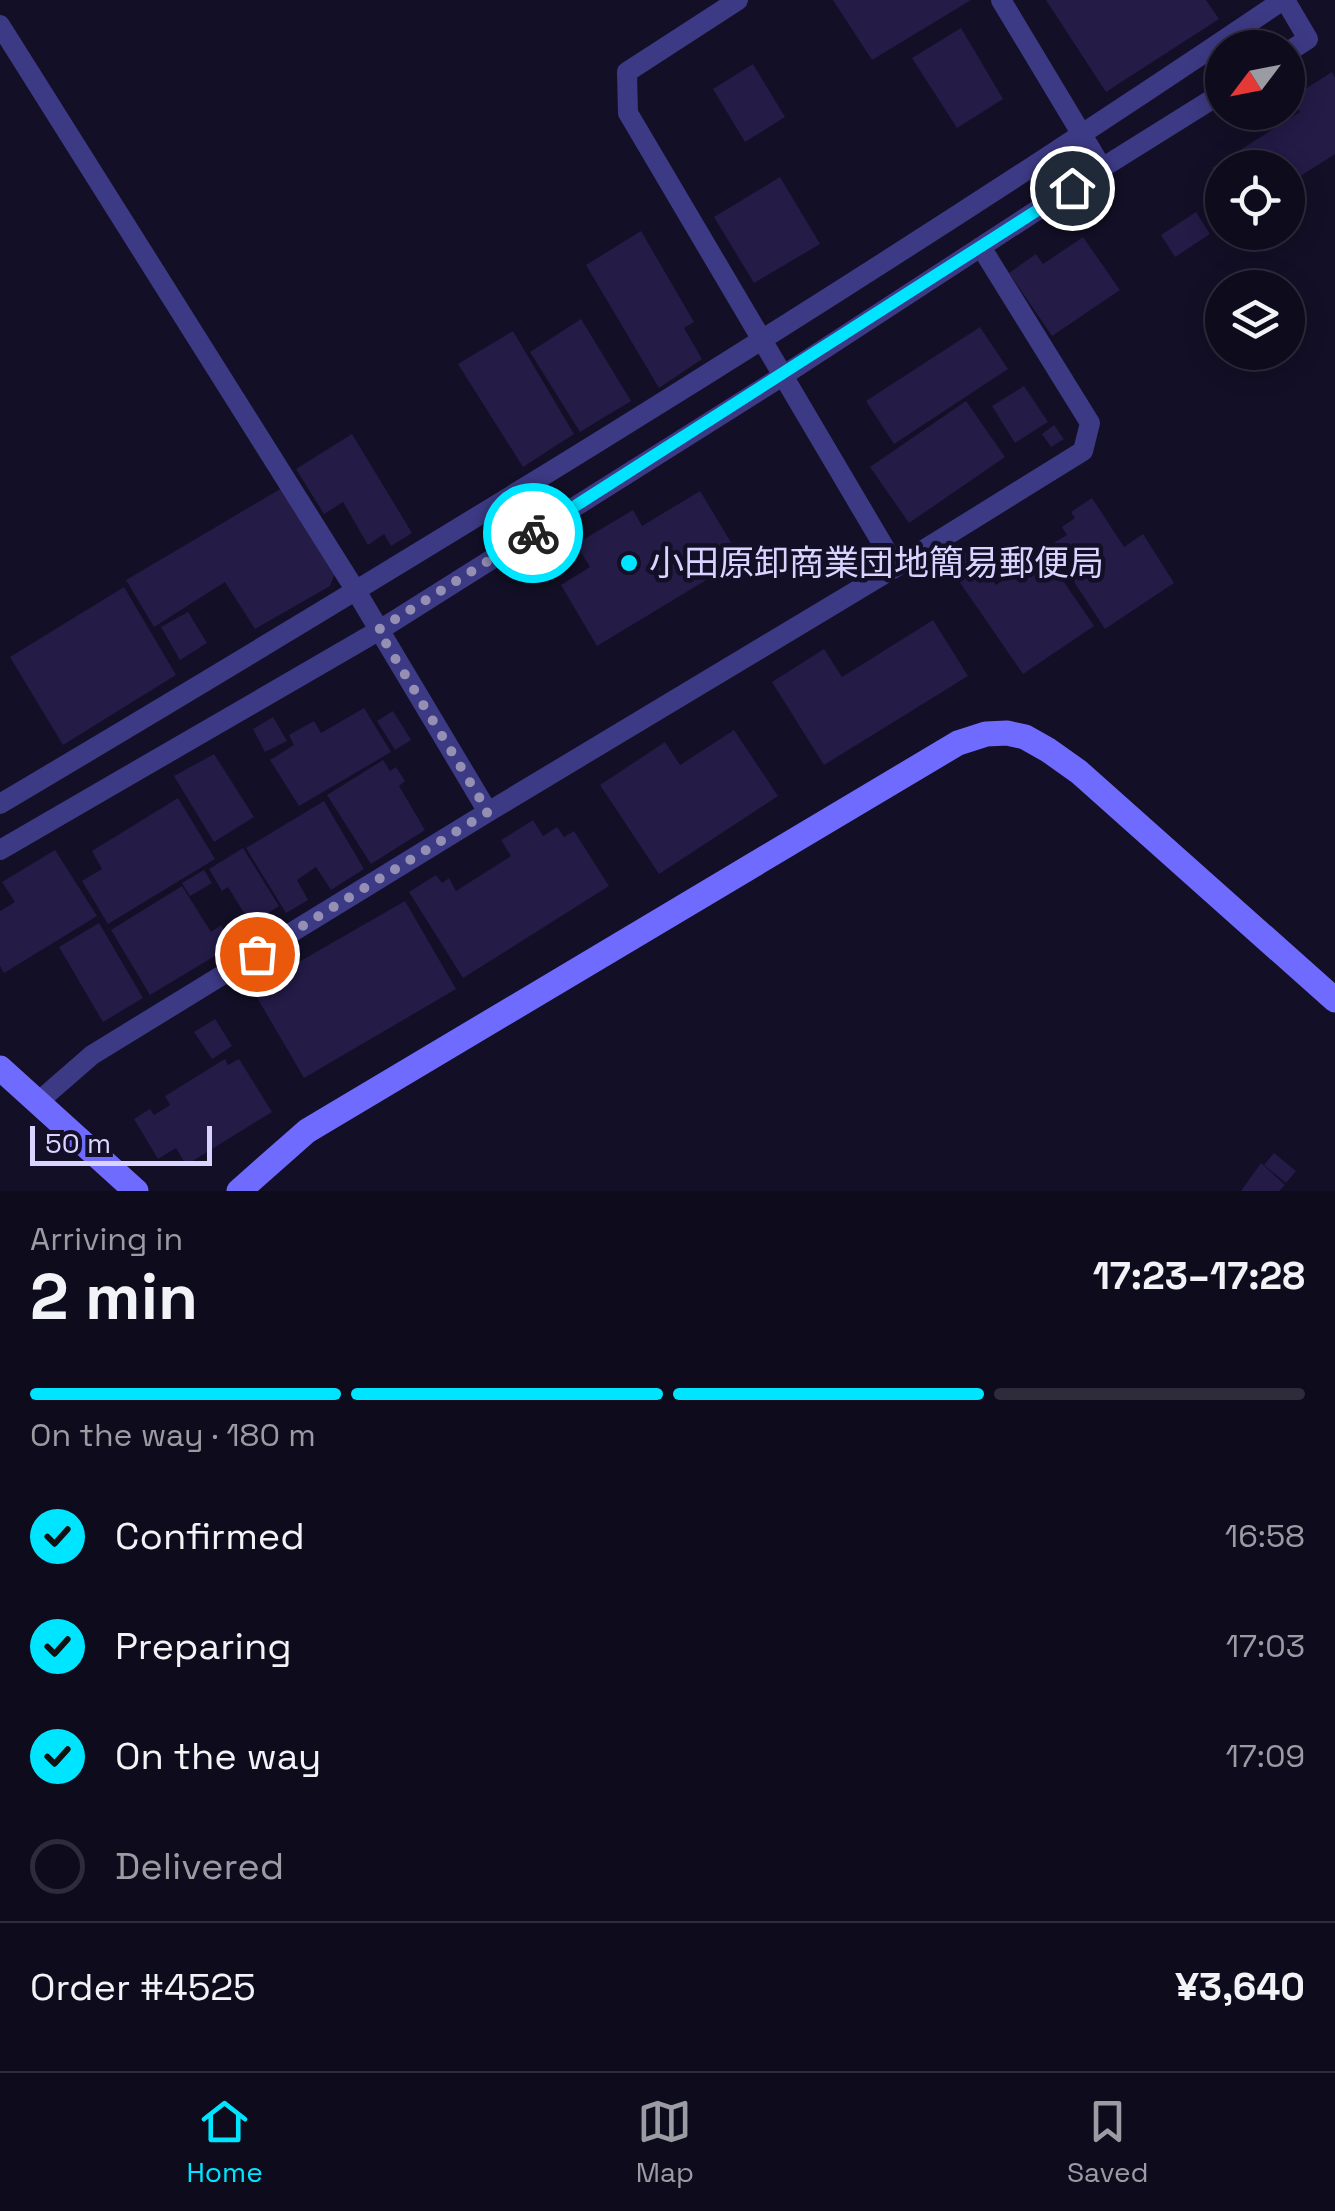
<!DOCTYPE html>
<meta charset="utf-8">
<style>
body{margin:0;font-family:"Space Grotesk","Noto Sans JP",sans-serif;background:#171425;color:#f1f3f6;height:100vh;display:flex;flex-direction:column;font-size:38px;white-space:nowrap}
*{box-sizing:border-box;margin:0}
p{font-size:32px;color:#9b9ba3}
.icon{flex:none;width:55px;height:55px;fill:none;stroke:currentColor;stroke-width:2;stroke-linecap:round;stroke-linejoin:round}
.map{position:relative;height:1191px;overflow:hidden}
.sheet{display:flex;flex-direction:column;background:#0e0b1c;flex:1}
.sheet>*{flex:none}
.needle{width:65px;rotate:238deg}
.controls{position:absolute;left:1205px;top:30px;display:grid;gap:20px}
.controls a{display:grid;place-items:center;width:100px;height:100px;border-radius:50%;background:#0e0b1c;box-shadow:0 5px 25px #0003,0 0 0 2px #2e2b3b;font-size:50px}
.scale{position:absolute;left:30px;bottom:25px;width:182px;box-sizing:border-box;padding-left:10px;border:5px solid #d9d4ff;border-top:0;font-size:28px;line-height:35px;white-space:nowrap;color:#d9d4ff;-webkit-text-stroke:8px #130f26;paint-order:stroke}
.pin{position:absolute;display:grid;place-items:center;width:85px;height:85px;color:#fff;margin:-42px;border:5px solid #fff;border-radius:50%;box-shadow:0 2px 10px #0007}
.courier{position:absolute;display:grid;place-items:center;width:100px;height:100px;margin:-50px;border:8px solid #00e5ff;border-radius:50%;background:#fff;color:#222;box-shadow:0 2px 12px #0007}
.overview em{font-style:normal;font-weight:600}
.overview div{display:flex;flex-direction:column-reverse}
.overview{display:flex;align-items:center;justify-content:space-between;height:170px;padding:0 30px}
h1{font-size:65px;font-weight:600;line-height:75px}
.bar{display:grid;grid-template-columns:repeat(4,1fr);gap:15px 10px;align-content:center;height:120px;padding:0 30px}
.bar i{height:12px;border-radius:8px;background:#2e2b3b}
.bar .active{background:#00e5ff}
.bar p{grid-column:span 4}
.line{display:flex;align-items:center;gap:25px;padding:0 30px;border-top:2px solid #2e2b3b}
.line div{flex:1}
ol{padding:0 30px;list-style:none}
li{display:flex;align-items:center;gap:30px;height:110px}
li p{margin-inline-start:auto}
li .icon{padding:10px;border-radius:50%;background:#00e5ff;color:#111;stroke-width:4}
li:last-child{color:#9b9ba3}
li i{width:55px;height:55px;border:5px solid #2e2b3b;border-radius:50%}
.dock{display:flex;justify-content:space-around;align-items:center;height:140px;border-top:2px solid #2e2b3b;background:#0e0b1c;font-size:28px;color:#9b9ba3}
.dock a{display:grid;justify-items:center;gap:5px}
.dock .active{color:#00e5ff}
.map>svg:first-child{display:block}
.building{fill:#241b47}
.lines{fill:none;stroke-linecap:round;stroke-linejoin:round}
.street{stroke:#3d3a85;stroke-width:20}
.secondary{stroke:#6f6bff;stroke-width:25}
.done{stroke:#948fb3;stroke-width:10;stroke-dasharray:0 18}
.route{stroke:#00e5ff;stroke-width:12}
.poi-dot{fill:#00e5ff;stroke:#130f26;stroke-width:4}
.labels{text-anchor:middle;stroke-width:9;stroke-linejoin:round;paint-order:stroke}
.poi-label{font-size:35px;fill:#d9d4ff;stroke:#130f26;text-anchor:start}
</style>
<div class="map">
<svg width="1335" height="1191" viewBox="0 0 1335 1191">
<rect width="100%" height="100%" fill="#130f26"/>
<!-- building -->
<g class="building">
<polygon points="833,0 971,0 872,60"/>
<polygon points="1046,0 1206,0 1219,19 1106,92"/>
<polygon points="961,28 1003,99 957,128 912,58"/>
<polygon points="753,64 785,117 745,142 713,89"/>
<polygon points="1332,72 1335,78 1335,154 1288,184 1288,168 1222,168 1222,185 1212,168 1300,112 1291,98"/>
<polygon points="780,177 820,244 754,283 714,217"/>
<polygon points="1196,212 1210,234 1175,257 1161,235"/>
<polygon points="641,231 694,322 684,328 702,359 659,388 586,265"/>
<polygon points="1083,237 1120,290 1052,336 1009,273 1036,254 1043,264"/>
<polygon points="581,319 631,401 580,432 530,352"/>
<polygon points="980,327 1008,369 894,444 866,401"/>
<polygon points="513,331 574,434 523,467 458,364"/>
<polygon points="1024,386 1048,422 1015,443 992,406"/>
<polygon points="966,401 1005,457 909,523 870,467"/>
<polygon points="1054,425 1064,439 1051,447 1042,434"/>
<polygon points="352,434 412,533 391,546 384,534 368,545 343,502 324,514 296,469"/>
<polygon points="282,488 335,573 330,586 255,629 225,582 154,627 126,580"/>
<polygon points="700,491 741,559 597,646 561,585 590,567 576,544 633,510 642,526"/>
<polygon points="1092,498 1124,547 1143,534 1174,583 1105,629 1050,545 1067,535 1062,527 1075,518 1071,512"/>
<polygon points="969,545 996,585 1044,553 1094,626 1023,674 945,561"/>
<polygon points="124,587 176,675 63,745 10,657"/>
<polygon points="188,612 207,643 180,660 161,627"/>
<polygon points="933,620 968,676 824,765 772,682 824,649 842,677"/>
<polygon points="364,708 391,752 299,806 270,760 294,745 289,735 314,721 321,733"/>
<polygon points="393,711 411,740 395,750 377,721"/>
<polygon points="273,717 287,741 265,752 253,729"/>
<polygon points="734,730 778,796 659,874 600,785 665,742 680,765"/>
<polygon points="214,754 254,817 214,842 174,776"/>
<polygon points="383,760 390,771 396,767 405,781 399,786 425,830 371,864 327,795"/>
<polygon points="178,798 215,859 108,924 82,881 102,869 92,851"/>
<polygon points="324,801 364,869 331,890 316,867 297,880 308,900 286,913 246,848"/>
<polygon points="533,820 543,836 557,827 564,837 574,831 609,886 463,978 409,892 436,875 442,883 449,878 456,891 511,856 501,840"/>
<polygon points="243,848 279,906 251,924 228,887 222,891 209,869"/>
<polygon points="55,850 97,916 4,973 0,966 0,911 15,902 2,882"/>
<polygon points="204,870 212,883 190,896 182,883"/>
<polygon points="182,886 211,932 221,925 233,945 150,995 111,930"/>
<polygon points="405,901 456,989 304,1078 252,989"/>
<polygon points="99,923 143,998 103,1022 59,947"/>
<polygon points="215,1019 232,1046 212,1059 194,1032"/>
<polygon points="225,1059 228,1065 239,1059 272,1112 186,1165 176,1148 158,1159 134,1119 150,1109 154,1115 170,1105 165,1096"/>
<polygon points="1274,1153 1296,1171 1286,1183 1264,1165"/>
<polygon points="1261,1163 1285,1185 1279,1191 1241,1191"/>
</g>
<g class="lines">
<!-- street -->
<g class="street">
<polyline points="1285,0 1308,39 1288,52"/>
<polyline points="0,25 356,591 488,812"/>
<polyline points="1102,168 1222,93"/>
<polyline points="896,567 1083,451 1090,423 981,247"/>
<path d="M 0,804 C 434,546 865,283 1283,0"/>
<polyline points="0,850 378,631 784,375 1102,168 1001,0"/>
<polyline points="38,1102 92,1055 488,812 896,567 628,113 627,72 738,0"/>
</g>
<!-- secondary -->
<g class="secondary">
<polyline points="0,1068 136,1191"/>
<polyline points="239,1191 307,1131 958,743 986,734 1007,733 1025,737 1048,750 1079,772 1335,1000"/>
</g>
</g>
<g class="lines">
<!-- done -->
<polyline class="done" points="257,954 488,812 378,630 533,533"/>
<!-- route -->
<polyline class="route" points="533,533 1072,188"/>
</g>
<!-- markers -->
<circle class="poi-dot" cx="629" cy="563" r="10"/>
<g class="labels">
<!-- poi labels -->
<g class="poi-label">
<text x="649" y="575">小田原卸商業団地簡易郵便局</text>
</g>
</g>
</svg>
<div class="controls">
<a><svg class="needle" viewBox="-14 -14 28 28"><path d="M0-13l5 13h-10z" fill="#e53935"/><path d="M0 13l5-13h-10z" fill="#9b9ba3"/></svg></a>
<a><svg class="icon" aria-label="locate" viewBox="0 0 24 24"><circle cx="12" cy="12" r="6"/><path d="M12 2v4M12 18v4M2 12h4M18 12h4"/></svg></a>
<a><svg class="icon" aria-label="layers" viewBox="0 0 24 24"><path d="M12 4l9 5-9 5-9-5zM3 14l9 5 9-5"/></svg></a>
</div>
<div class="scale">50 m</div>
<div class="pin" style="left:257px;top:954px;background:#ea580c"><svg class="icon" aria-label="bag" viewBox="0 0 24 24"><path d="M5 8h14l-1 12H6zM9 8a3 3 0 0 1 6 0"/></svg></div>
<div class="pin" style="left:1072px;top:188px;background:#1f2937"><svg class="icon" aria-label="home" viewBox="0 0 24 24"><path d="M3 11l9-7 9 7M6 9v11h12V9"/></svg></div>
<div class="courier" style="left:533px;top:533px"><svg class="icon" aria-label="bike" viewBox="0 0 24 24"><circle cx="6" cy="16" r="4"/><circle cx="18" cy="16" r="4"/><path d="M6 16l4-8h5l3 8M10 8l3 8H6M13 5h3"/></svg></div>
</div>
<section class="sheet">
<div class="overview"><div><h1>2 min</h1><p>Arriving in</p></div><em>17:23–17:28</em></div>
<div class="bar"><i class="active"></i><i class="active"></i><i class="active"></i><i></i><p>On the way · 180 m</p></div>
<ol>
<li><svg class="icon" aria-label="check" viewBox="0 0 24 24"><path d="M5 12l5 5 9-10"/></svg>Confirmed<p>16:58</p></li>
<li><svg class="icon" aria-label="check" viewBox="0 0 24 24"><path d="M5 12l5 5 9-10"/></svg>Preparing<p>17:03</p></li>
<li><svg class="icon" aria-label="check" viewBox="0 0 24 24"><path d="M5 12l5 5 9-10"/></svg>On the way<p>17:09</p></li>
<li><i></i>Delivered</li>
</ol>
<div class="line" style="height:130px"><div>Order #4525</div><b>¥3,640</b></div>
</section>
<nav class="dock">
<a class="active"><svg class="icon" aria-label="home" viewBox="0 0 24 24"><path d="M3 11l9-7 9 7M6 9v11h12V9"/></svg>Home</a>
<a><svg class="icon" aria-label="map" viewBox="0 0 24 24"><path d="M3 6l6-2 6 2 6-2v14l-6 2-6-2-6 2zM9 4v14M15 6v14"/></svg>Map</a>
<a><svg class="icon" aria-label="saved" viewBox="0 0 24 24"><path d="M7 4h10v16l-5-4-5 4z"/></svg>Saved</a>
</nav>
